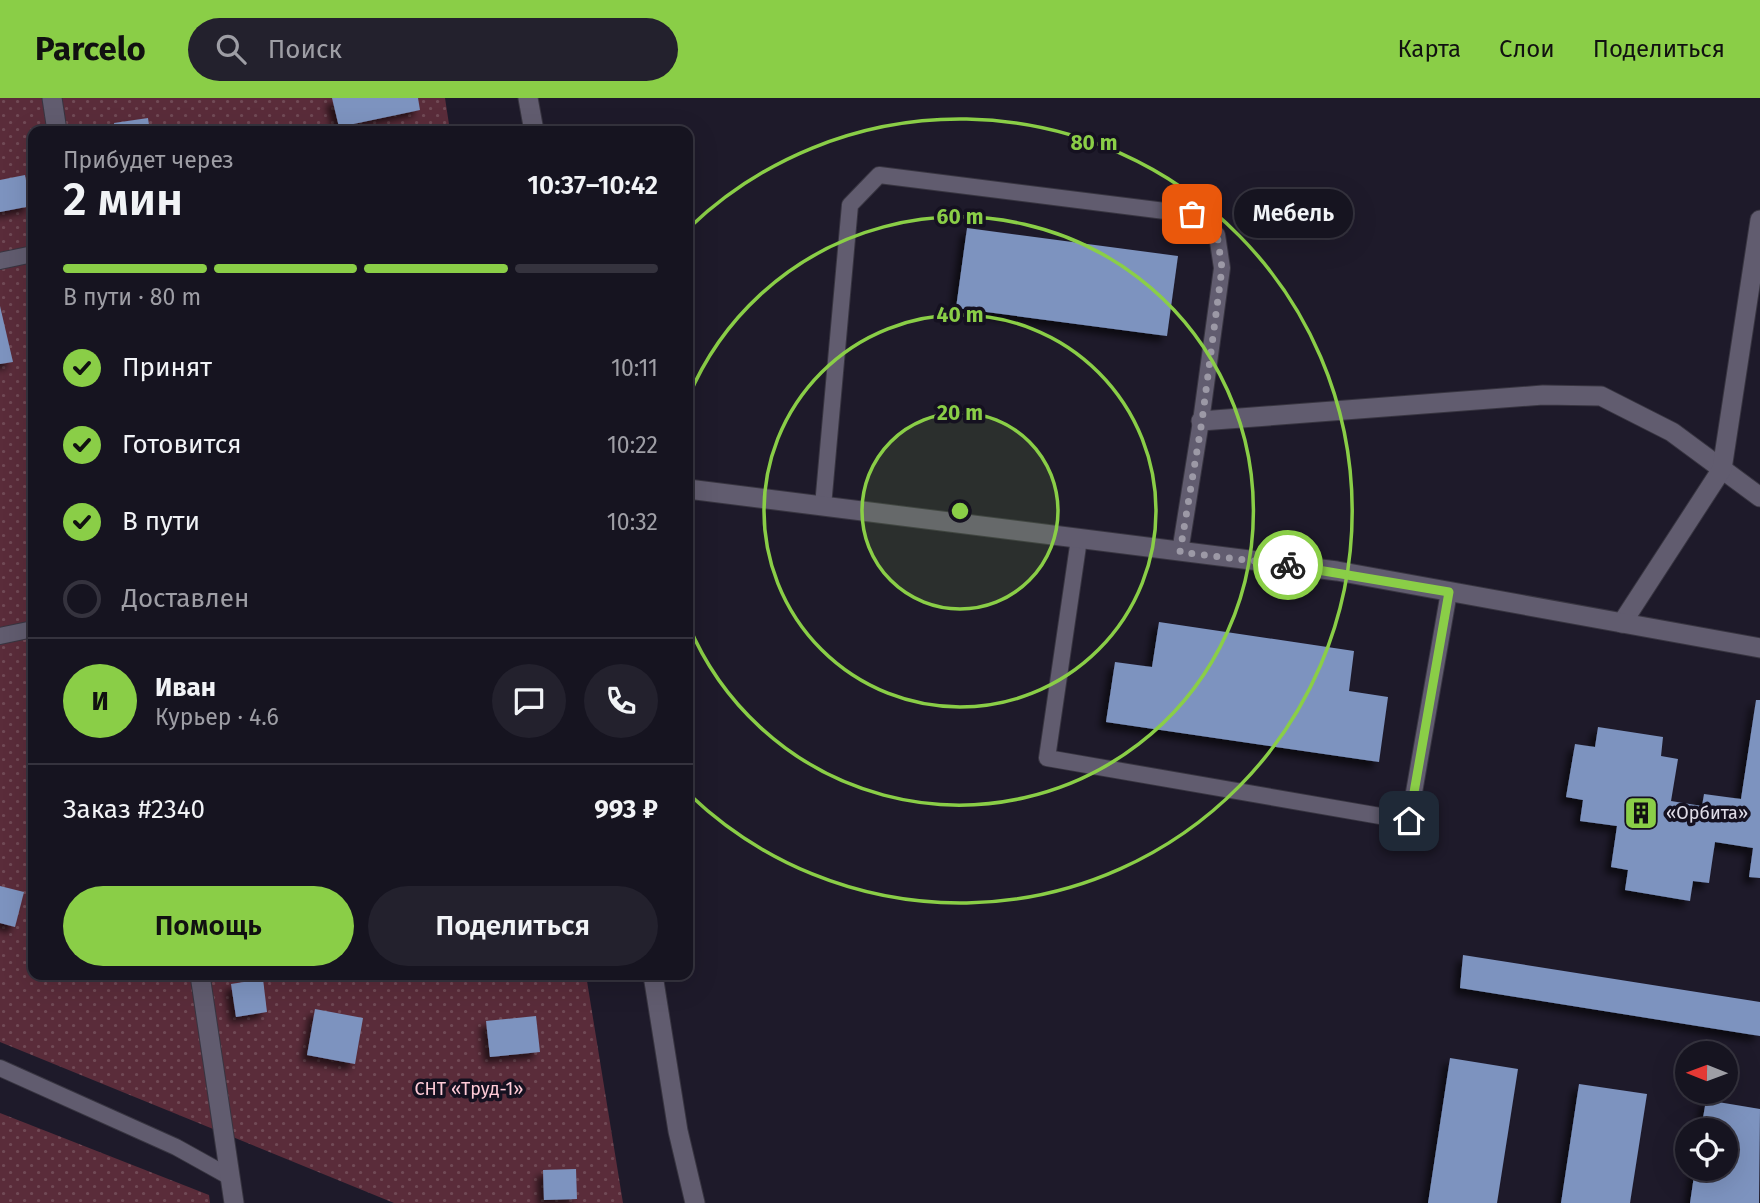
<!DOCTYPE html>
<html lang="ru">
<meta charset="utf-8">
<style>
body{margin:0;font-family:"Fira Sans",sans-serif;background:#23212d;color:#f1f3f6;height:100vh;display:flex;flex-direction:column;font-size:26px;white-space:nowrap}
*{box-sizing:border-box;margin:0}
p{font-size:23px;color:#9e9ea5}
.icon{flex:none;width:38px;height:38px;fill:none;stroke:currentColor;stroke-width:2;stroke-linecap:round;stroke-linejoin:round}
.map{position:relative;flex:1;overflow:hidden}
.drawer{position:absolute;left:28px;top:28px;width:665px;height:854px;display:flex;flex-direction:column;background:#161420;border-radius:14px;box-shadow:0 7px 28px #0002,0 0 0 2px #35333e}
.drawer>*{flex:none}
.needle{width:46px;rotate:271deg}
.tools{position:absolute;left:1675px;top:943px;display:grid;gap:14px}
.tools a{display:grid;place-items:center;width:63px;height:63px;border-radius:50%;background:#161420;box-shadow:0 7px 28px #0002,0 0 0 2px #35333e;font-size:35px}
.pin{position:absolute;display:grid;place-items:center;width:60px;height:60px;color:#fff;margin:-30px;border-radius:14px;box-shadow:0 4px 10px #0006}
.courier{position:absolute;display:grid;place-items:center;width:70px;height:70px;margin:-35px;border:5px solid #8ace47;border-radius:50%;background:#fff;color:#222;box-shadow:0 2px 9px #0007}
.bubble{position:absolute;height:49px;border-radius:24px;background:#161420;box-shadow:0 7px 28px #0002,0 0 0 2px #35333e;font-size:23px;font-weight:600;line-height:49px;text-align:center}
.summary em{font-style:normal;font-weight:600}
.summary div{display:flex;flex-direction:column-reverse}
.summary{display:flex;align-items:center;justify-content:space-between;height:119px;padding:0 35px}
h1{font-size:46px;font-weight:600;line-height:52px}
.bar{display:grid;grid-template-columns:repeat(4,1fr);gap:10px 7px;align-content:center;height:84px;padding:0 35px}
.bar i{height:9px;border-radius:5px;background:#35333e}
.bar .selected{background:#8ace47}
.bar p{grid-column:span 4}
.line{display:flex;align-items:center;gap:18px;padding:0 35px;border-top:2px solid #35333e}
.line div{flex:1}
.round{display:grid;place-items:center;flex:none;width:74px;height:74px;border-radius:37px;background:#23212d}
ol{padding:0 35px;list-style:none}
li{display:flex;align-items:center;gap:21px;height:77px}
li p{margin-inline-start:auto}
li .icon{padding:7px;border-radius:50%;background:#8ace47;color:#111;stroke-width:4}
li:last-child{color:#9e9ea5}
li i{width:38px;height:38px;border:4px solid #35333e;border-radius:50%}
.action{display:flex;gap:14px;margin-top:auto;padding:14px 35px}
.action a{flex:1;height:80px;border-radius:42px;background:#8ace47;color:#111;font-size:28px;font-weight:600;line-height:80px;text-align:center}
.action a+a{background:#23212d;color:#f1f3f6}
header{display:flex;align-items:center;gap:42px;box-sizing:border-box;height:98px;padding:0 35px;background:#8ace47;color:#111}
header strong{font-size:33px}
nav{display:flex;gap:38px;margin-inline-start:auto;font-size:24px}
.search{width:490px;height:63px;background:#23212d;display:flex;align-items:center;gap:18px;box-sizing:border-box;padding:0 24px;border-radius:38px;color:#9e9ea5;font-size:26px}
.map>svg:first-child{display:block}
.green{fill:url(#green-dots)}
.building{fill:#7d93bf;filter:url(#shadow)}
.lines{fill:none;stroke-linecap:round;stroke-linejoin:round}
.service-casing{stroke:#383541;stroke-width:18}
.pedestrian-casing{stroke:#383541;stroke-width:21}
.minor-casing{stroke:#383541;stroke-width:21}
.service{stroke:#615c6f;stroke-width:16}
.pedestrian{stroke:#615c6f;stroke-width:19}
.minor{stroke:#615c6f;stroke-width:19}
.done{stroke:#9c99a6;stroke-width:7;stroke-dasharray:0 12.6}
.route{stroke:#8ace47;stroke-width:9}
.ring{fill:none;stroke:#8ace47;stroke-width:3.5}
.labels{text-anchor:middle;stroke-width:7;stroke-linejoin:round;paint-order:stroke}
.poi-label{font-size:18px;fill:#e0dde8;stroke:#151120;text-anchor:start}
.park-label{font-size:18px;fill:#fecbd7;stroke:#151120}
.centre{fill:#8ace47;stroke:#151120;stroke-width:3.5}
.ring-label{font-size:21px;text-anchor:middle;font-weight:bold;fill:#8ace47;stroke:#151120;stroke-width:7;stroke-linejoin:round;paint-order:stroke}
</style>
<header>
<strong>Parcelo</strong>
<div class="search"><svg class="icon" aria-label="search" viewBox="0 0 24 24"><circle cx="10" cy="10" r="6"/><path d="M15 15l6 6"/></svg>Поиск</div>
<nav><a>Карта</a><a>Слои</a><a>Поделиться</a></nav>
</header>
<div class="map">
<svg width="1760" height="1105" viewBox="0 0 1760 1105">
<defs>
<pattern id="green-dots" width="8" height="8" patternUnits="userSpaceOnUse" patternTransform="scale(1.75)"><rect width="8" height="8" fill="#5a2c3a"/><path d="M2 2h.1M6 6h.1" fill="none" stroke="#714a56" stroke-width="1.8" stroke-linecap="round"/></pattern>
<filter id="shadow"><feDropShadow dx="-6" dy="6" stdDeviation="3.5" flood-color="#0009"/></filter>
</defs>
<rect width="100%" height="100%" fill="#1e1a2a"/>
<!-- green -->
<g class="green">
<polygon points="0,0 445,0 450,33 33,33 33,877 586,877 623,1105 394,1105 0,944"/>
<polygon points="0,1015 209,1097 210,1105 0,1105"/>
</g>
<!-- building -->
<g class="building">
<polygon points="332,0 418,0 420,12 339,29"/>
<polygon points="148,20 150,33 115,33 114,25"/>
<polygon points="25,77 31,108 0,114 0,82"/>
<polygon points="967,130 1178,158 1167,238 956,210"/>
<polygon points="0,208 13,264 0,266"/>
<polygon points="1159,524 1354,553 1349,593 1388,599 1379,664 1106,624 1115,564 1152,569"/>
<polygon points="1756,602 1760,602 1760,780 1749,779 1753,750 1715,744 1709,785 1693,783 1690,803 1625,792 1628,772 1611,769 1617,728 1580,723 1583,702 1566,699 1575,646 1595,649 1598,629 1663,639 1661,658 1678,661 1671,703 1702,708 1704,696 1741,701"/>
<polygon points="0,788 24,794 15,829 0,825"/>
<polygon points="1463,857 1760,904 1760,938 1460,890"/>
<polygon points="263,881 267,914 236,919 231,886"/>
<polygon points="315,911 363,920 355,966 307,957"/>
<polygon points="536,918 540,954 490,959 486,923"/>
<polygon points="1450,960 1518,971 1497,1105 1428,1105"/>
<polygon points="1579,986 1647,996 1630,1105 1561,1105"/>
<polygon points="1706,1002 1760,1011 1759,1105 1690,1105 1695,1071 1726,1071 1726,1032 1701,1032"/>
<polygon points="576,1071 577,1101 544,1102 543,1072"/>
</g>
<g class="lines">
<!-- service casing -->
<g class="service-casing">
<g id="service">
<polyline points="0,163 33,156"/>
<polyline points="823,408 850,107 879,77 1173,114 1192,116 1217,137 1222,170 1201,323 1180,454"/>
<polyline points="1079,441 1047,660 1409,723 1449,494"/>
<polyline points="0,538 33,531"/>
<polyline points="0,970 176,1049 230,1079"/>
</g>
</g>
<!-- pedestrian casing -->
<g class="pedestrian-casing">
<g id="pedestrian">
<polyline points="1201,323 1543,297 1601,298 1672,334 1760,399"/>
<polyline points="1622,525 1722,371 1760,122"/>
</g>
</g>
<!-- minor casing -->
<g class="minor-casing">
<g id="minor">
<polyline points="52,0 57,33"/>
<polyline points="528,0 534,33"/>
<polyline points="688,391 1337,473 1760,550"/>
<polyline points="200,877 234,1105"/>
<polyline points="653,877 678,1033 695,1105"/>
</g>
</g>
<!-- service -->
<use href="#service" class="service"/>
<!-- pedestrian -->
<use href="#pedestrian" class="pedestrian"/>
<!-- minor -->
<use href="#minor" class="minor"/>
</g>
<g class="lines">
<!-- done -->
<polyline class="done" points="1192,116 1217,136 1222,170 1202,323 1180,454 1288,467"/>
<!-- route -->
<polyline class="route" points="1288,467 1449,494 1409,723"/>
</g>
<!-- distance rings -->
<circle cx="960" cy="413" r="98" fill="#8ace47" fill-opacity=".12"/>
<g class="ring">
<circle cx="960" cy="413" r="98"/>
<circle cx="960" cy="413" r="196"/>
<path d="M688 300A294 294 0 1 1 688 526"/>
<path d="M690 129A392 392 0 1 1 690 697"/>
</g>
<!-- icons -->
<defs>
<g id="building-square" transform="scale(1.75)"><rect x="-9" y="-9" width="18" height="18" rx="4" fill="#8ace47" stroke="#151120"/><path d="M-4-6H4V6H1V3H-1V6H-4ZM-2.5-4.3h1.7v1.8h-1.7ZM.8-4.3h1.7v1.8H.8ZM-2.5-1h1.7V.8h-1.7ZM.8-1h1.7V.8H.8Z" fill="#111"/></g>
</defs>
<g fill-rule="evenodd">
<use href="#building-square" x="1641" y="715"/>
</g>
<g class="labels">
<!-- poi labels -->
<g class="poi-label">
<text x="1666" y="721">«Орбита»</text>
</g>
<!-- park labels -->
<g class="park-label">
<text x="469" y="997">СНТ «Труд-1»</text>
</g>
</g>
<circle cx="960" cy="413" r="10" class="centre"/>
<g class="ring-label">
<text x="1094" y="52">80 m</text>
<text x="960" y="126">60 m</text>
<text x="960" y="224">40 m</text>
<text x="960" y="322">20 m</text>
</g>
</svg>
<div class="tools">
<a><svg class="needle" viewBox="-14 -14 28 28"><path d="M0-13l5 13h-10z" fill="#e53935"/><path d="M0 13l5-13h-10z" fill="#9e9ea5"/></svg></a>
<a><svg class="icon" aria-label="locate" viewBox="0 0 24 24"><circle cx="12" cy="12" r="6"/><path d="M12 2v4M12 18v4M2 12h4M18 12h4"/></svg></a>
</div>
<div class="pin" style="left:1192px;top:116px;background:#ea580c"><svg class="icon" aria-label="bag" viewBox="0 0 24 24"><path d="M5 8h14l-1 12H6zM9 8a3 3 0 0 1 6 0"/></svg></div>
<div class="pin" style="left:1409px;top:723px;background:#1f2937"><svg class="icon" aria-label="home" viewBox="0 0 24 24"><path d="M3 11l9-7 9 7M6 9v11h12V9"/></svg></div>
<div class="courier" style="left:1288px;top:467px"><svg class="icon" aria-label="bike" viewBox="0 0 24 24"><circle cx="6" cy="16" r="4"/><circle cx="18" cy="16" r="4"/><path d="M6 16l4-8h5l3 8M10 8l3 8H6M13 5h3"/></svg></div>
<div class="bubble" style="left:1234px;top:91px;width:119px">Мебель</div>
<section class="drawer">
<div class="summary"><div><h1>2 мин</h1><p>Прибудет через</p></div><em>10:37–10:42</em></div>
<div class="bar"><i class="selected"></i><i class="selected"></i><i class="selected"></i><i></i><p>В пути · 80 m</p></div>
<ol>
<li><svg class="icon" aria-label="check" viewBox="0 0 24 24"><path d="M5 12l5 5 9-10"/></svg>Принят<p>10:11</p></li>
<li><svg class="icon" aria-label="check" viewBox="0 0 24 24"><path d="M5 12l5 5 9-10"/></svg>Готовится<p>10:22</p></li>
<li><svg class="icon" aria-label="check" viewBox="0 0 24 24"><path d="M5 12l5 5 9-10"/></svg>В пути<p>10:32</p></li>
<li><i></i>Доставлен</li>
</ol>
<div class="line" style="height:126px"><b class="round" style="background:#8ace47;color:#111">И</b><div><b>Иван</b><p>Курьер · 4.6</p></div><a class="round"><svg class="icon" aria-label="chat" viewBox="0 0 24 24"><path d="M4 5h16v11H9l-5 4z"/></svg></a><a class="round"><svg class="icon" aria-label="phone" viewBox="0 0 24 24"><path d="M5 4h4l2 5-3 2q2 4 5 5l2-3 5 2v4C11 20 4 13 5 4z"/></svg></a></div>
<div class="line" style="height:91px"><div>Заказ #2340</div><b>993 ₽</b></div>
<div class="action"><a>Помощь</a><a>Поделиться</a></div>
</section>
</div>
